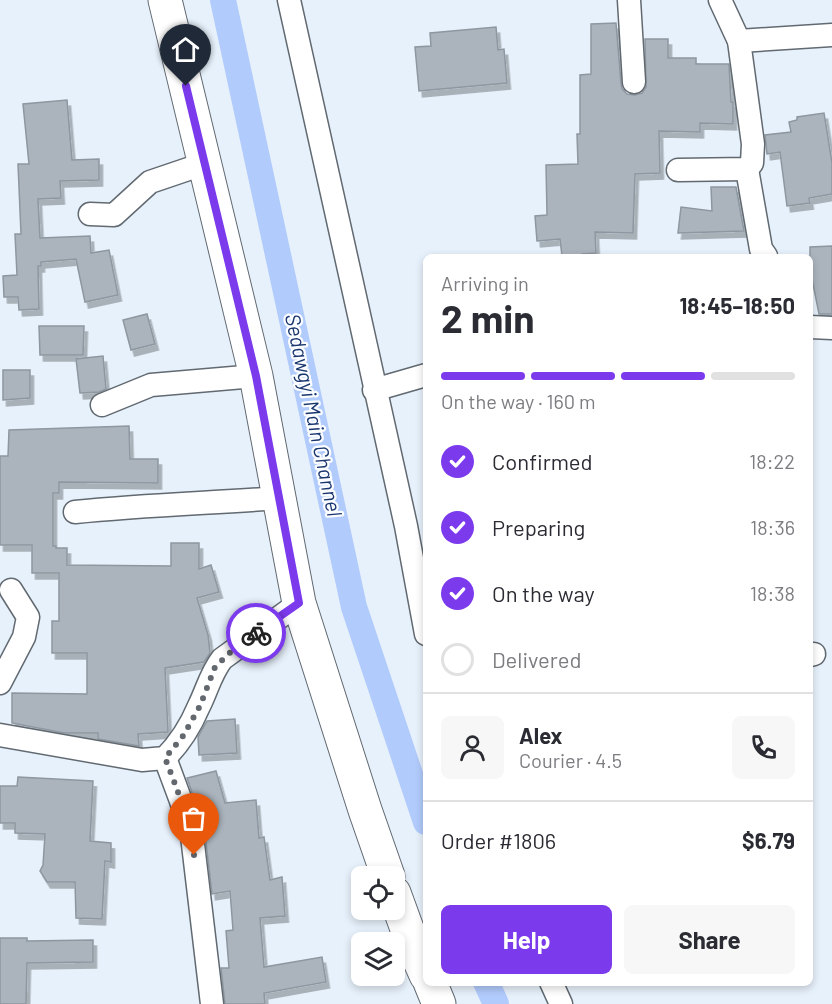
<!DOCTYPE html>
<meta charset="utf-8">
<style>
body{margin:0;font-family:Barlow,sans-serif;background:#f7f7f7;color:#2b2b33;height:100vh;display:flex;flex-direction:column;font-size:22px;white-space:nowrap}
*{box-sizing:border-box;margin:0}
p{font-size:20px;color:#7c7c81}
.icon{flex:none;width:33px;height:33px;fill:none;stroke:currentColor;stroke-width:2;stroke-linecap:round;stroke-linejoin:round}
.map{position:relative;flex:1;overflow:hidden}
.details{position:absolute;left:423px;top:254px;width:390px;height:732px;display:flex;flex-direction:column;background:#fff;border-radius:9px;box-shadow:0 3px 9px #0003}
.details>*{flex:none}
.tools{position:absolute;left:351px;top:866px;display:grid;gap:12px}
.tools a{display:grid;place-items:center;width:54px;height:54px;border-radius:9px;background:#fff;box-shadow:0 3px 9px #0003;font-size:30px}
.pin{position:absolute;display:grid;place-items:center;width:51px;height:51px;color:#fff;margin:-62px -26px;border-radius:50% 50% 50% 0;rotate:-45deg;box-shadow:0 0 6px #0007}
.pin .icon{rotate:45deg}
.courier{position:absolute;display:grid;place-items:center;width:60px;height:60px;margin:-30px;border:4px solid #7c3aed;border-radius:50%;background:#fff;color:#222;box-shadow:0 2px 8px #0007}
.headline em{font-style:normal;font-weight:700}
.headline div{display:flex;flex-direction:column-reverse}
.headline{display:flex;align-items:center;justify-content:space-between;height:102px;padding:0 18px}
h1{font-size:39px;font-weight:700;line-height:45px}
.bar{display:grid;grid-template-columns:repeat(4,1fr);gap:9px 6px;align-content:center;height:72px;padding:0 18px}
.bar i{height:8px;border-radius:4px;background:#e1e1e2}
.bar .selected{background:#7c3aed}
.bar p{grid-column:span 4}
.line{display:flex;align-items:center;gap:15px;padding:0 18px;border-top:2px solid #e1e1e2}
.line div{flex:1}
.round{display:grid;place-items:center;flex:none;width:63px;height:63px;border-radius:9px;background:#f7f7f7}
ol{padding:0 18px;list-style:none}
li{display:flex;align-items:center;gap:18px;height:66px}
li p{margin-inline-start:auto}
li .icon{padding:6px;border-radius:50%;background:#7c3aed;color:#fff;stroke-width:4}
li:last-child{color:#7c7c81}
li i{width:33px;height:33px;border:3px solid #e1e1e2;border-radius:50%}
.primary-button{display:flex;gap:12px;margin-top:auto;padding:12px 18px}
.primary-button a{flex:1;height:69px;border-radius:9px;background:#7c3aed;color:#fff;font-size:24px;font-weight:700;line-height:69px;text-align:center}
.primary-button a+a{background:#f7f7f7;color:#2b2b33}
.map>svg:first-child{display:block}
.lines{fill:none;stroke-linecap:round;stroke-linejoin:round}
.canal{stroke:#b1cbfc;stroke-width:26}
.building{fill:#abb4bd;stroke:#8e97a0;stroke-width:1.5;filter:url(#shadow)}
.street-casing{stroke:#616971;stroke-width:25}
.secondary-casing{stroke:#616971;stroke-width:35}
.street{stroke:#fff;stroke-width:22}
.secondary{stroke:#fff;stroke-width:33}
.done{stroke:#62686e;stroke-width:6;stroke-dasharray:0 10.8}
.route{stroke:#7c3aed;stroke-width:8}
.labels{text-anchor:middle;stroke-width:4.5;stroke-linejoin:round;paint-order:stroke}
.water-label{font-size:21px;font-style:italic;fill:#1a366f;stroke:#fbfdff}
</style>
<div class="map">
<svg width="832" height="1004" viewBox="0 0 832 1004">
<defs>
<filter id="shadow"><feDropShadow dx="3.5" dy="6" stdDeviation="0" flood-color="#0004"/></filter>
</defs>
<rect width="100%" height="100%" fill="#e7f1fb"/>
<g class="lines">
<!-- canal -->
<g class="canal">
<polyline points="223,0 354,607 426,822"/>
<polyline points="486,982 496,1004"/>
</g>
</g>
<!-- building -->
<g class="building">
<polygon points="616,23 621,83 622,89 627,94 635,95 642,93 646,87 645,39 668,39 668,58 696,58 696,64 729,64 731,102 733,102 733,124 700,123 700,132 659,131 660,173 635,174 633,233 595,232 596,253 582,254 582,256 562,256 560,239 537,241 535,216 547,215 546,165 578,164 577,134 580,134 580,75 591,74 591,24"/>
<polygon points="496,27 498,50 504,49 507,83 419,91 415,47 431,46 430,33"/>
<polygon points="67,100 72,160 99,159 99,180 60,181 61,198 38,199 40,238 90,236 91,253 109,250 118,295 85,302 76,259 41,262 41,266 38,266 39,309 19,310 18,297 4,297 3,276 17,275 15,234 21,234 18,164 29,164 23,104"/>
<polygon points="824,113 832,163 832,194 809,198 810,203 787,206 780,152 767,154 765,135 791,132 789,122 797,120 797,117"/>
<polygon points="711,187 736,187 744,231 678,233 681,207 712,211"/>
<polygon points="832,246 832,314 819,314 810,269 810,247"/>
<polygon points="147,314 155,344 131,350 123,320"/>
<polygon points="39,326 84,326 83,355 40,355"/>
<polygon points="103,356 106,389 99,392 80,393 76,359"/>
<polygon points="3,370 30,370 30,398 3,400"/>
<polygon points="129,426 130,459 158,459 158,483 59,482 59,493 53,493 53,546 56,546 56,548 67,548 67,565 171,566 171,543 199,543 199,569 211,565 219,592 197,598 208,635 210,653 204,662 165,668 168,732 138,734 139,746 98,739 98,733 64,733 12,723 12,693 87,694 87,653 52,653 52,621 59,621 59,573 32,573 32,545 0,545 0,456 8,456 9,430"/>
<polygon points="235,719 237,753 199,755 198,737 207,721"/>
<polygon points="216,771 225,803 256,800 259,838 264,837 270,880 282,877 285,916 260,918 264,967 322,957 326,982 264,993 265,1004 225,1004 221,968 229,968 226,931 233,930 230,891 212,894 205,834 199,814 199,803 196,804 187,778"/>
<polygon points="18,777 93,781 90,841 111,843 111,862 105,861 102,919 76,918 75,882 47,882 40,871 43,865 45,834 15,833 15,823 0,823 0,786 17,786"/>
<polygon points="0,938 27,938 27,941 93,940 93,962 27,963 26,1004 0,1004"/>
</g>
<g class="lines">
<!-- street casing -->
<g class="street-casing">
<g id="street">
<polyline points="289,0 406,526 426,634"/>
<polyline points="629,0 634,82"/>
<polyline points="739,41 832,35"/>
<polyline points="747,169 761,249 766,256"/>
<polyline points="678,170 747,169 752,163 753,144 739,41 720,0"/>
<polyline points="90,214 114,215 150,182 206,163"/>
<polyline points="810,327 832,328"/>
<polyline points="374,390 426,375"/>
<polyline points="102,405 151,385 256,376"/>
<path d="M 75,512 C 143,505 211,503 280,498"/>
<polyline points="810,655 814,654"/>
<polyline points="0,683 24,637 28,617 11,590"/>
<path d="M 0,735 L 142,760 L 165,758 C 180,743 191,725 199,706 C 207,690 211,673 222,659 L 299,603"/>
<polyline points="165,758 181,801 192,836 212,1004"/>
<polyline points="551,982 561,1004"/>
</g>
</g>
<!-- secondary casing -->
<g class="secondary-casing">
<g id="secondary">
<polyline points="165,0 256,376 299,603 365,810 388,876"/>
<polyline points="394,893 414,948 426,975"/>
<polyline points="430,982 439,1004"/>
</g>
</g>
<!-- street -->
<use href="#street" class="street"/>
<!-- secondary -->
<use href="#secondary" class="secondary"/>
</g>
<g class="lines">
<!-- done -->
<path class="done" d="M 194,855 C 190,821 177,789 165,758 L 183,736 L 200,706 L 215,667 L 236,647 L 256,633"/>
<!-- route -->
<polyline class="route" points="186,86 256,376 299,603 256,633"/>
</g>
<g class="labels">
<!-- water labels -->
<g class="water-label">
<text transform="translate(313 415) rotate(78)" y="7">Sedawgyi Main Channel</text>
</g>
</g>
</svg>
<div class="tools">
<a><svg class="icon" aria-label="locate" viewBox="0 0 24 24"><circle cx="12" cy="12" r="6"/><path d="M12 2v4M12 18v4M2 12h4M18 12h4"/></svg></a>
<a><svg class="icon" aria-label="layers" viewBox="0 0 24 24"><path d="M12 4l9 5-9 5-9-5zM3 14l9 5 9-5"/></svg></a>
</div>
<div class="pin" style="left:194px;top:855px;background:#ea580c"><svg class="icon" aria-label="bag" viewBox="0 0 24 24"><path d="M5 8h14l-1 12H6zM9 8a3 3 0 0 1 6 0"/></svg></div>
<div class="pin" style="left:186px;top:86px;background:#1f2937"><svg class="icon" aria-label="home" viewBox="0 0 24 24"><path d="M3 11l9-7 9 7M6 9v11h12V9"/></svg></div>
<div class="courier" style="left:256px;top:633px"><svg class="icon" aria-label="bike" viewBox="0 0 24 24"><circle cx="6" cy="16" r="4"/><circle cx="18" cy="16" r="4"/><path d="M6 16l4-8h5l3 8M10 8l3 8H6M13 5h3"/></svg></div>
<section class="details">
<div class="headline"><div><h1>2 min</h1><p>Arriving in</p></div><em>18:45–18:50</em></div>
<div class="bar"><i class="selected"></i><i class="selected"></i><i class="selected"></i><i></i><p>On the way · 160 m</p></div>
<ol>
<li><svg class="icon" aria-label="check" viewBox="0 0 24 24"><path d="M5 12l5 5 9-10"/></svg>Confirmed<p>18:22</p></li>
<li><svg class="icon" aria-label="check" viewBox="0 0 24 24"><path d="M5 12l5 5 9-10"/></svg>Preparing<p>18:36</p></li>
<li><svg class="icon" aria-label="check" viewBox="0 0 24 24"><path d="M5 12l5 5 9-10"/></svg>On the way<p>18:38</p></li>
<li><i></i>Delivered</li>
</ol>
<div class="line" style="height:108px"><a class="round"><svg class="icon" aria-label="person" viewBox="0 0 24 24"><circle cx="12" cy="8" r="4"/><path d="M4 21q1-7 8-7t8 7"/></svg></a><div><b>Alex</b><p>Courier · 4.5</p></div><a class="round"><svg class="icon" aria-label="phone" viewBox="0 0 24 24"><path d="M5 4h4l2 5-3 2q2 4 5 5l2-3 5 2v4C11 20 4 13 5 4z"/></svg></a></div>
<div class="line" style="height:78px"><div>Order #1806</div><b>$6.79</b></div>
<div class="primary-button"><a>Help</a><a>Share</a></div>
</section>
</div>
